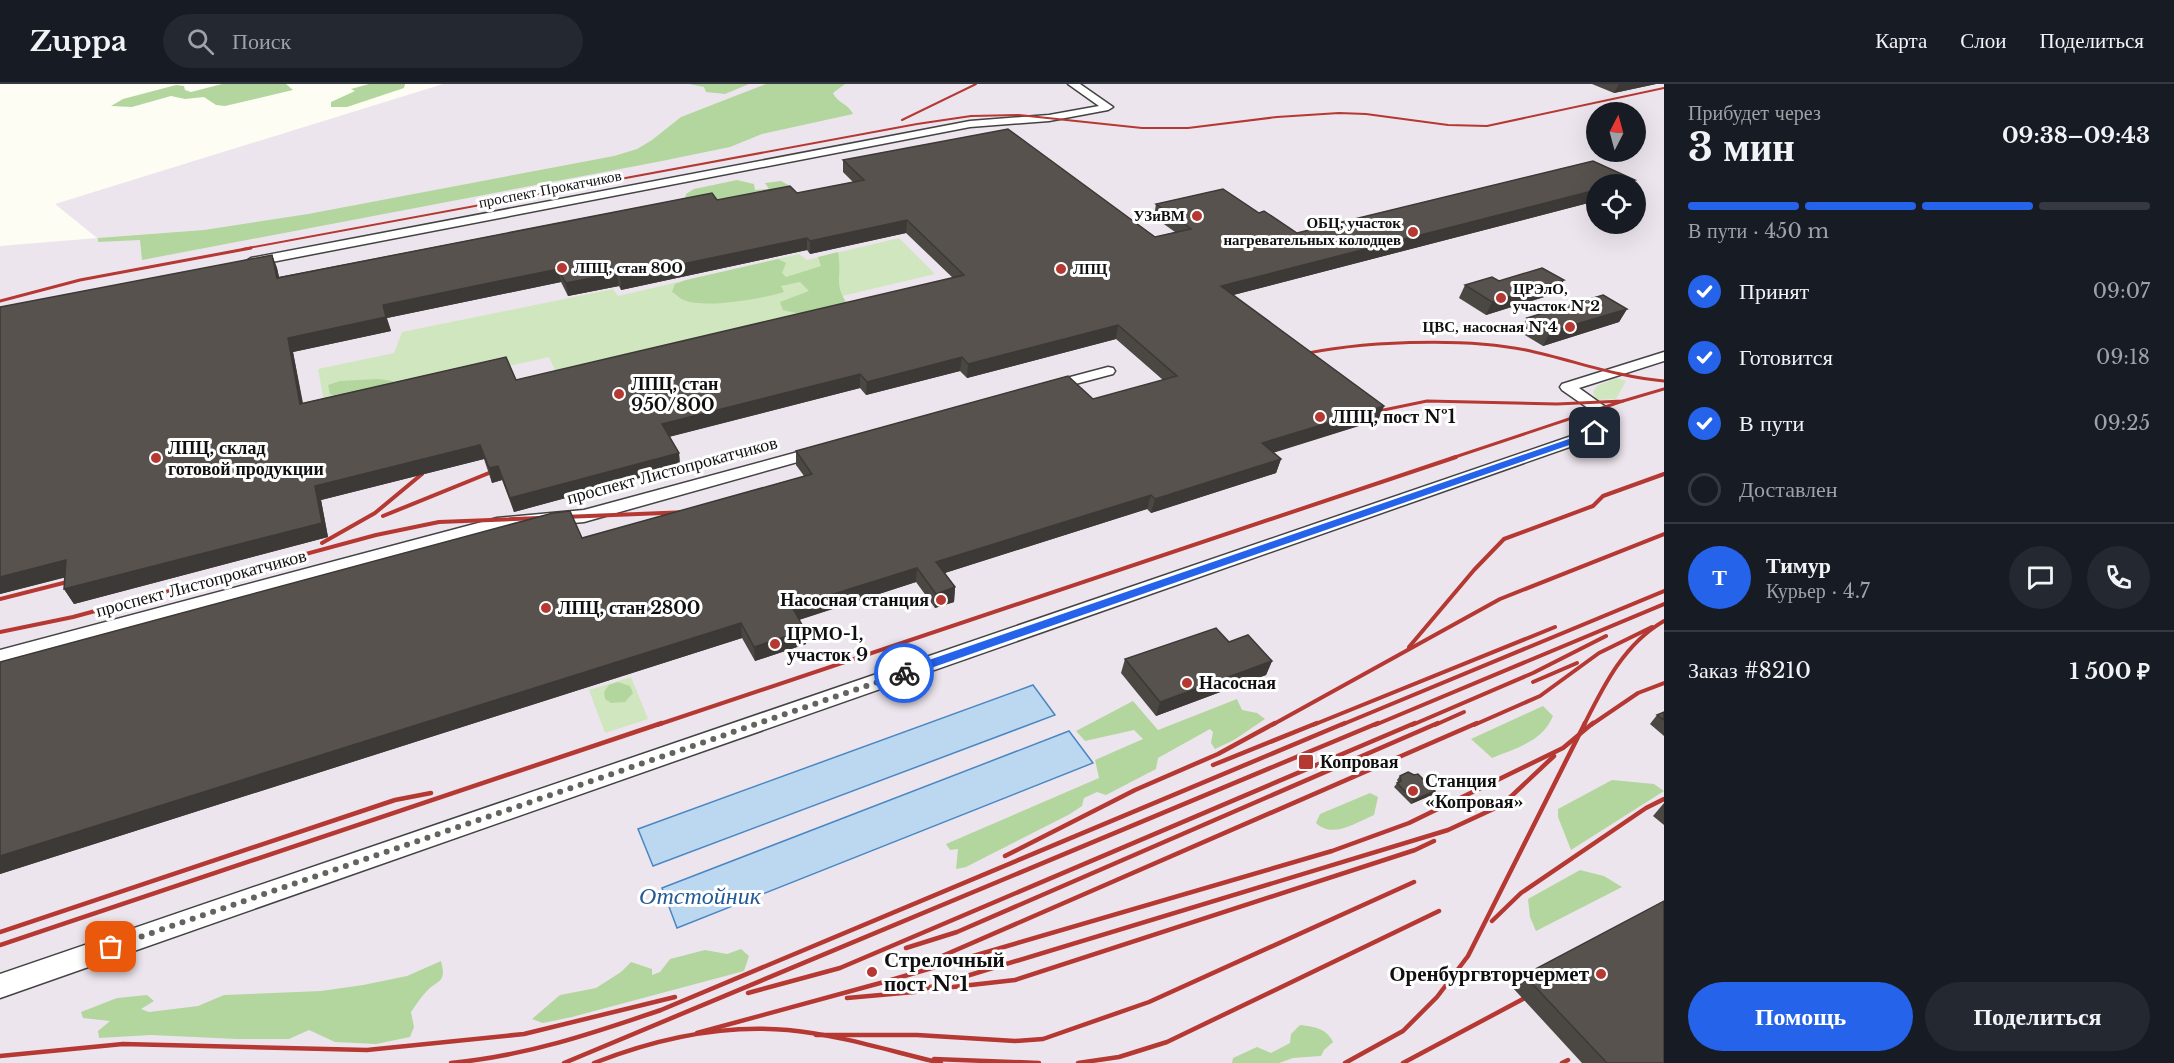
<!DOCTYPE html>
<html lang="ru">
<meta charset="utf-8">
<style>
body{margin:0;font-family:"Libre Baskerville",serif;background:#242831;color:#f1f3f6;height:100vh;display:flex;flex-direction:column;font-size:22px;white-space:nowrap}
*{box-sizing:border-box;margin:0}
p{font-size:20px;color:#9ea1a6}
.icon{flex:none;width:33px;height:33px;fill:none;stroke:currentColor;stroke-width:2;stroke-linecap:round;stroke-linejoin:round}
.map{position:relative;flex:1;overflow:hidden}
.panel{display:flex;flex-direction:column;background:#171b24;width:510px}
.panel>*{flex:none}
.needle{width:39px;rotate:6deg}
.controls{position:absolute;left:1586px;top:18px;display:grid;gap:12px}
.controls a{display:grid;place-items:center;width:60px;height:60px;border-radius:50%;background:#171b24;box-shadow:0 6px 24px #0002;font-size:30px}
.pin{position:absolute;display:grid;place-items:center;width:51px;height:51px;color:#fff;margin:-26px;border-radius:12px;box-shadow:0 3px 9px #0006}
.courier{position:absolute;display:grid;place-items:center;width:60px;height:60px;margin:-30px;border:4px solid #2563eb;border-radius:50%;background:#fff;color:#222;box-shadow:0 2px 8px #0007}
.headline em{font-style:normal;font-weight:800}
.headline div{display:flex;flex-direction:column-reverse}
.headline{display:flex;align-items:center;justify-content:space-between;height:102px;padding:0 24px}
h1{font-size:39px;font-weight:800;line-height:45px}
.bar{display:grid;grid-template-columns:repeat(4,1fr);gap:9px 6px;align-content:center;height:72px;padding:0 24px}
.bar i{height:8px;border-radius:4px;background:#363941}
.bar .selected{background:#2563eb}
.bar p{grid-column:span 4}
.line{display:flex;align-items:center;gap:15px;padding:0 24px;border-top:2px solid #363941}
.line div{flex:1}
.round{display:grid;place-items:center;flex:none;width:63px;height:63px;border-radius:32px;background:#242831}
ol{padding:0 24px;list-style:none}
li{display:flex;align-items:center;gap:18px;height:66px}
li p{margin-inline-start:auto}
li .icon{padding:6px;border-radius:50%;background:#2563eb;color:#fff;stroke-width:4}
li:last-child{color:#9ea1a6}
li i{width:33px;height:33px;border:3px solid #363941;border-radius:50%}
.action{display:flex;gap:12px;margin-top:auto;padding:12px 24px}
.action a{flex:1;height:69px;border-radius:36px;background:#2563eb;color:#fff;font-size:24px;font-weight:800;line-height:69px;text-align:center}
.action a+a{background:#242831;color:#f1f3f6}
header{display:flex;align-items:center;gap:36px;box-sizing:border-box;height:84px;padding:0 30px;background:#171b24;border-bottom:2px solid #363941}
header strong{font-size:28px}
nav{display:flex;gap:33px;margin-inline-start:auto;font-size:21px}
.search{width:420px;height:54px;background:#242831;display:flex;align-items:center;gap:15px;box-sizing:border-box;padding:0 21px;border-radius:33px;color:#9ea1a6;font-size:22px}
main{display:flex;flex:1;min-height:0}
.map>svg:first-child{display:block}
.industrial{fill:#ede5ed;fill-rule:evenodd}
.green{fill:#d0e6bf}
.forest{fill:#b3d69f}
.water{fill:#bcd8f1;stroke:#4987c3;stroke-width:1.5}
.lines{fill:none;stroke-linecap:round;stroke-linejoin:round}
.minor-casing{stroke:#434343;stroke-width:3}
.minor{fill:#fff;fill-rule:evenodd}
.rail-far3{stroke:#b53832;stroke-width:2}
.rail-far2{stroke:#b53832;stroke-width:3}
.rail-far1{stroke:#b53832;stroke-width:4}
.rail{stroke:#b53832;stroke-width:4.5}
.wall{fill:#4b4742;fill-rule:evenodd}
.shaded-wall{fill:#3d3936}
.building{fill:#57524d;stroke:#3d3936;stroke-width:1.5;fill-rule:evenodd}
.route{fill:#2563eb}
.done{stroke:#63635f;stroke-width:6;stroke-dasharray:0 10.8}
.poi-dot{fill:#b53832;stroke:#fff;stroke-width:2}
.labels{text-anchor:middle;stroke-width:6;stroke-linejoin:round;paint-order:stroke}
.far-street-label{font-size:15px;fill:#101010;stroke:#fff}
.far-poi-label{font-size:15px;font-weight:bold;fill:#101010;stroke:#fff;text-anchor:end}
.poi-label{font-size:18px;font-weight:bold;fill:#101010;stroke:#fff;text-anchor:start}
.street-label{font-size:18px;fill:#101010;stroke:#fff}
.near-poi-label{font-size:21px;font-weight:bold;fill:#101010;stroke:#fff;text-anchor:start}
.near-water-label{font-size:24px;font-style:italic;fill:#225a98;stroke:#fff}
</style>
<header>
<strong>Zuppa</strong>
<div class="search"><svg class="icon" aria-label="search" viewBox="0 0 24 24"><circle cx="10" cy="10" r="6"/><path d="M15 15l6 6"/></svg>Поиск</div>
<nav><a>Карта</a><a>Слои</a><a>Поделиться</a></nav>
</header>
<main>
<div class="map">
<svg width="1664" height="979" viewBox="0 0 1664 979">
<rect width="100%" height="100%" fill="#fefdf3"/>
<!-- industrial -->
<path class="industrial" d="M 443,0 L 1664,0 L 1664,979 L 0,979 L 0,162 L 97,154 L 55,120 ZM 1596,28 L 1635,28 L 1635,68 L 1596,68 ZM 1596,100 L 1635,100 L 1635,140 L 1596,140 Z"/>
<!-- green -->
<g class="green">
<polygon points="899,154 935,190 842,212 852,227 558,293 549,273 325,323 318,285 394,269 402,248 613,205 618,212 799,170 807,176"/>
<polygon points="1616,294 1626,297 1616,315 1596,316 1593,308 1597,302"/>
<polygon points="631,593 648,635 605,649 589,606"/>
</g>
<!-- forest -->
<g class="forest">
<polygon points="222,0 286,0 293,6 225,22 216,21 204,13 185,15 171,12 132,23 111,22 123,15 176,1 184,2 185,6 191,8"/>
<polygon points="369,0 405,0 404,4 347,23 331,23 331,18 355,7 351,5"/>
<polygon points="689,0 749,0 725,10 706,8 704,3"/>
<path d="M 766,0 L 845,0 L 833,9 C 837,19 849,20 853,30 L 762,50 L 730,63 L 657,78 L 142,176 L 140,156 L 98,158 L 98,154 L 204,146 L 308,130 L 614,72 L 637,65 L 652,56 L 681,33 Z"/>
<polygon points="737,96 754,100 755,106 769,105 765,99 781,97 790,102 768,113 687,119 700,112 685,114 686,110 694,105"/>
<path d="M 838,168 C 843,198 831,198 852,227 L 817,234 L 783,226 L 780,218 L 809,207 L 800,198 L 781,202 L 784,208 C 762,215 705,225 684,216 C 680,215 676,210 672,208 L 675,200 L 686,196 L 778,175 L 786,179 L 782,189 L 786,193 L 821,182 L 818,173 Z"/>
<polygon points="378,295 393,297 389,304 341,314 330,310 328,301 340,297"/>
<polygon points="618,598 630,602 633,609 625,618 611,619 605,615 604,608 609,601"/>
<polygon points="1237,615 1242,626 1257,629 1265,635 1234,656 1215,665 1211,659 1213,648 1210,645 1158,674 1156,685 1106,711 1097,708 1084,714 1082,722 1070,730 966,783 956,785 958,765 950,766 946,760 1099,694 1095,676 1143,655 1134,646 1085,657 1076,647 1133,617 1158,646"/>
<path d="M 1543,622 L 1553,632 C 1542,658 1516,664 1492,674 L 1471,655 Z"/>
<polygon points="1612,696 1654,700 1664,707 1571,766 1558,733 1558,725"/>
<path d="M 1370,709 L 1378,713 L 1374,731 C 1355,739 1333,755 1316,739 L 1320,730 Z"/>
<polygon points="1580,786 1604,792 1622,803 1536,847 1530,833 1528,815"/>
<polygon points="741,865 749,872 744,887 572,933 543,939 532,935 560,911 596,904 621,888 631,878 652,885 652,891 660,888 670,875 705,866 727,870"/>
<path d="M 441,877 C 447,900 438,895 426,908 C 420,914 416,921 411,928 L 414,943 L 410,953 L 376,960 L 335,958 L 309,946 L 289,955 L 237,955 L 151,951 L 99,954 L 98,947 L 110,937 L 83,934 L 81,928 L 117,914 L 147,911 L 154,917 L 141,925 L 149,928 L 198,922 L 224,911 L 321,907 L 363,901 L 407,892 Z"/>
<path d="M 1300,941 C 1315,943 1326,944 1333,958 L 1324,966 L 1321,972 L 1293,974 L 1279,979 L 1232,979 L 1233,974 L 1257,963 L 1271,969 L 1290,959 L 1291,950 Z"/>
</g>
<!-- water -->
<g class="water">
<polygon points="1033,601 1055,631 653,782 638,745"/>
<polygon points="1069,647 1093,679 677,844 662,804"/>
</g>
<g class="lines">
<!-- minor casing -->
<g class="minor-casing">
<g id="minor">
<polygon points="1068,0 1080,0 1113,23 1108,26 1049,37 970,43 251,182 245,178 251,174 970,37 1049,31 1099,22"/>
<polygon points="1664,268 1664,277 1579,304 1614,329 1615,341 1601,352 0,914 0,890 1589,346 1599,339 1598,331 1562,306 1560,303 1562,300"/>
<polygon points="1108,283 1113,284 1115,287 1113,290 1049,307 1042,303 1044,300"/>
<polygon points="820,362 826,364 828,367 826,370 584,438 497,446 0,580 0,566 497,434 584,426"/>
</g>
</g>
<!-- minor -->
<use href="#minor" class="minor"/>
<!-- rail-far3 -->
<g class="rail-far3">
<polyline points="902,36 976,0"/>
<polyline points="243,165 917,40 971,32 1019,31 1142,44 1188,44 1277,33 1339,29 1366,30 1448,41 1487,42 1664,4"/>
</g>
<!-- rail-far2 -->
<g class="rail-far2">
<polyline points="0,217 80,196 251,164"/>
<path d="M 1294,272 C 1358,257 1462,253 1526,266 C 1573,276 1616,293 1664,297"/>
<polyline points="1369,329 1427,317 1557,320 1623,317 1664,305"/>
<polyline points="1452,374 1623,317"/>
</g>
<!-- rail-far1 -->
<g class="rail-far1">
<polyline points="383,432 489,389"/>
<polyline points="322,459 375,429 422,390"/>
<polyline points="0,515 75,496"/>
<polyline points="0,548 73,533 376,451 439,438 688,428"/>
<polyline points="1409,563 1474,486 1504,455 1593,422 1603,412 1664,390"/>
<polyline points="1533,598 1577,579"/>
<polyline points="657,641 1456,373"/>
<polyline points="1272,641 1500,515 1664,450"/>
<polyline points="1313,641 1555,543"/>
<polyline points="1341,641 1664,507"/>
<polyline points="1375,641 1664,520"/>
<polyline points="1412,641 1533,589 1606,552"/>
<polyline points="1435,641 1464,628"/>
<polyline points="1474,641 1540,612 1599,569 1652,543"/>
<path d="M 1584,641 C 1604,601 1624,560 1664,537"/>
<polyline points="1591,641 1638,609 1664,599"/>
</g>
<!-- rail -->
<g class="rail">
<polyline points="1213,681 1317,639"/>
<polyline points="1005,772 1135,706 1218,670 1275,639"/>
<polyline points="1492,837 1521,809 1646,724 1664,715"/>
<polyline points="0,848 395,716 431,709"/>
<polyline points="0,861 662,639"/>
<polyline points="906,864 957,848 1438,639"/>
<polyline points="933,876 1477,639"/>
<polyline points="953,903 1015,896 1415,766 1434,757"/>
<polyline points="748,909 840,884 1415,639"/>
<polyline points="847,914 914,908 1448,746 1502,721 1554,672"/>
<polyline points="697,949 884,898 1332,767 1409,739 1563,664 1593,639"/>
<polyline points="816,951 917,951 1015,957 1043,955 1149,918 1414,798"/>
<polyline points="0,972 123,960 367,966 524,950 675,913"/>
<polyline points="934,975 1039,979"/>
<path d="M 451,979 C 525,972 591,950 661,926 L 1345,639"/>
<polyline points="564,979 1378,639"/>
<path d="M 594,979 C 655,955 722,940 788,946 C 840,951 890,967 941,979"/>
<polyline points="1078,979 1119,973 1167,958 1439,827"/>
<polyline points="1345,979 1403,947 1437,913 1468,872 1585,639"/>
<polyline points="1403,979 1523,915"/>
<polyline points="1562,979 1568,976"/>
</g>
</g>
<!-- wall -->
<g class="wall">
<polygon points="1592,0 1656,0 1614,9"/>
<path d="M 1008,45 L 1155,153 L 1175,148 L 1154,133 L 1156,120 L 1223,105 L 1259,129 L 1264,127 L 1297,149 L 1593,77 L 1635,96 L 1633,100 L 1596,100 L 1596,117 L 1233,211 L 1384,322 L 1378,336 L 1273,369 L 1281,375 L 1276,389 L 1151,429 L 1147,425 L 945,489 L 955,503 L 954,518 L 935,524 L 916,498 L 799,536 L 805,546 L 806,560 L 755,577 L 742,554 L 0,790 L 0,578 L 553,429 L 570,427 L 582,454 L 804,392 L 796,381 L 796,367 L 1068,292 L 1093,315 L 1163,296 L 1116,255 L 967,294 L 960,287 L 866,311 L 860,304 L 669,353 L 679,369 L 680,383 L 514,428 L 502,396 L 492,399 L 484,375 L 321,416 L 328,453 L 74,520 L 64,505 L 65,493 L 0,510 L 0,223 L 272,171 L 277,184 L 279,193 L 712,109 L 717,116 L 790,102 L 797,109 L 853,98 L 843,88 L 843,76 ZM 906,149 L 953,194 L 516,296 L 506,273 L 303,319 L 293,268 L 391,247 L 387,234 L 561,198 L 568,212 L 619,202 L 621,206 L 807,166 L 810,170 Z"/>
<polygon points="1499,197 1557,209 1486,231 1459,214 1465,201"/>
<polygon points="1627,225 1619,238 1543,262 1520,248 1527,234"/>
<polygon points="1229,558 1272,577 1266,591 1156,632 1121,589 1125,575"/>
<polygon points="1664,628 1664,652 1650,640 1657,631"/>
<polygon points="1400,692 1435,707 1432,711 1411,720 1394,703 1398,698 1397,696"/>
<polygon points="1664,719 1664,741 1653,732"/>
<polygon points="1524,891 1664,979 1582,979 1513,904"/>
</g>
<!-- shaded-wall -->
<g class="shaded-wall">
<polygon points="1619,0 1656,0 1614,9"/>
<polygon points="1635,96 1633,100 1619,100"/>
<polygon points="1596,106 1596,117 1218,215 1221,202"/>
<polygon points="907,136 906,149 810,170 810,157"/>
<polygon points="807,154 807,166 621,206 620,193"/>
<polygon points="272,171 277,184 282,207 277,194"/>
<polygon points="558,185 561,198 387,234 383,221"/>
<polygon points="617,189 619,202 568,212 566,199"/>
<polygon points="1564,196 1557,209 1486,231 1492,218"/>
<polygon points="1627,225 1619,238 1543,262 1550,248"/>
<polygon points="386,233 391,247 293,268 305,333 300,320 288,254"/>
<polygon points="1118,241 1116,255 967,294 968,280"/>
<polygon points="962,273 960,287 866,311 867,298"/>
<polygon points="860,290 860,304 664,354 662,340"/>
<polygon points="1384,322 1378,336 1258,373 1262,359"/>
<polygon points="480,361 484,375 321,416 328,453 74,520 64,505 315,402"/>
<polygon points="679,369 680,383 514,428 510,414"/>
<polygon points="1281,375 1276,389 1151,429 1155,415"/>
<polygon points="498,382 502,396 492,399 489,384"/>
<polygon points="1151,411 1147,425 935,492 936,478"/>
<polygon points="66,476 75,491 0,510 0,493"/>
<polygon points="917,484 916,498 792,538 792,523"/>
<polygon points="955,503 954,518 935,524 936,510"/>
<polygon points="741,539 742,554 0,790 0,772"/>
<polygon points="805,546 806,560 755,577 754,563"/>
<polygon points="1272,577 1266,591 1156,632 1160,618"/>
<polygon points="1435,707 1432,711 1411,720 1414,716"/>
</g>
<!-- building -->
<g class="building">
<path d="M 1008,45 L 1155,153 L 1191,145 L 1156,120 L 1223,105 L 1259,129 L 1264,127 L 1297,149 L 1593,77 L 1635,96 L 1619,100 L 1596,100 L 1596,106 L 1221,202 L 1384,322 L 1262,359 L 1281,375 L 1155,415 L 1151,411 L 936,478 L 955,503 L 936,510 L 917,484 L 792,523 L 805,546 L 754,563 L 741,539 L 0,772 L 0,578 L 553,429 L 570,427 L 582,454 L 812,390 L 796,367 L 1068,292 L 1093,315 L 1177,292 L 1118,241 L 968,280 L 962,273 L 867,298 L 860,290 L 662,340 L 679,369 L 510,414 L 498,382 L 489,384 L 480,361 L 315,402 L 322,439 L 64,505 L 66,476 L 0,493 L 0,223 L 272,171 L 277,194 L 712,109 L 717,116 L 790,102 L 797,109 L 864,96 L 843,76 ZM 907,136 L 964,191 L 516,296 L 506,273 L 300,320 L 288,254 L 386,233 L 383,221 L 558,185 L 566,199 L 617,189 L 620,193 L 807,154 L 810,157 Z"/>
<polygon points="1542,184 1564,196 1492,218 1465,201 1492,193 1499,197"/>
<polygon points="1603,211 1627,225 1550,248 1527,234"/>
<polygon points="1216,544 1229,558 1248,551 1272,577 1160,618 1125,575"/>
<polygon points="1664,628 1664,636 1657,631"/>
<polygon points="1408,688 1414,691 1418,690 1435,707 1414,716 1397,699 1401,697 1400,692"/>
<polygon points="1664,817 1664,979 1607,979 1524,891"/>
</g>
<!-- route -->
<polygon class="route" points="1595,346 1598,347 1598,351 908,592 900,592 899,589 900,586"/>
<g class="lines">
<!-- done -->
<polyline class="done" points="111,863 904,589"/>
</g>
<!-- markers -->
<g class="poi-dot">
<circle cx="1197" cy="132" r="6"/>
<circle cx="1413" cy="148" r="6"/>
<circle cx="562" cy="184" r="6"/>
<circle cx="1061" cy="185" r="6"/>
<circle cx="1501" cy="214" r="6"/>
<circle cx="1570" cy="243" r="6"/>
<circle cx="619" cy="310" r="6"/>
<circle cx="1320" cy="333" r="6"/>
<circle cx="156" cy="374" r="6"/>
<circle cx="941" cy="516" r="6"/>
<circle cx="546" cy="524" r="6"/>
<circle cx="775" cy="560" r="6"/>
<circle cx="1187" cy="599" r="6"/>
<rect x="1298" y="670" width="16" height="16" rx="3"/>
<circle cx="1413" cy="707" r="6"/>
<circle cx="872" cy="888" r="6"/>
<circle cx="1601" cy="890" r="6"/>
</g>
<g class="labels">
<!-- far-street labels -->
<g class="far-street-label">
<text transform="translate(550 105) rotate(-11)" y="5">проспект Прокатчиков</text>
</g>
<!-- far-poi labels -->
<g class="far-poi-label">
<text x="1185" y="137">УЗиВМ</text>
<text x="1401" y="144">ОБЦ, участок<tspan x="1401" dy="17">нагревательных колодцев</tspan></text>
<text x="574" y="189" text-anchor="start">ЛПЦ, стан 800</text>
<text x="1073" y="190" text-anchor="start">ЛПЦ</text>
<text x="1513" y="210" text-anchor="start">ЦРЭлО,<tspan x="1513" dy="17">участок №2</tspan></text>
<text x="1558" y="248">ЦВС, насосная №4</text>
</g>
<!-- poi labels -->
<g class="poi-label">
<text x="631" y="306">ЛПЦ, стан<tspan x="631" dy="21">950/800</tspan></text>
<text x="1332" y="339">ЛПЦ, пост №1</text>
<text x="168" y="370">ЛПЦ, склад<tspan x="168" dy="21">готовой продукции</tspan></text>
<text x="929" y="522" text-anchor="end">Насосная станция</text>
<text x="558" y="530">ЛПЦ, стан 2800</text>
<text x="787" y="556">ЦРМО-1,<tspan x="787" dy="21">участок 9</tspan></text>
<text x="1199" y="605">Насосная</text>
<text x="1320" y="684">Копровая</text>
<text x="1425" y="703">Станция<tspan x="1425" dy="21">«Копровая»</tspan></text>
</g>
<!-- street labels -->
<g class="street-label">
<text transform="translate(672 386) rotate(-15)" y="6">проспект Листопрокатчиков</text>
<text transform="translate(201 499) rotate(-15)" y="6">проспект Листопрокатчиков</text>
</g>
<!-- near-poi labels -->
<g class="near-poi-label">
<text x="884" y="883">Стрелочный<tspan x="884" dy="24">пост №1</tspan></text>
<text x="1589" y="897" text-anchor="end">Оренбургвторчермет</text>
</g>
<!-- near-water labels -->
<g class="near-water-label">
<text x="700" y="820">Отстойник</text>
</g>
</g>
</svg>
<div class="controls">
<a><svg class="needle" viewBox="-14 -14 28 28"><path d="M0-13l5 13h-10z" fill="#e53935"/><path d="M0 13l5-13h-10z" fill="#9ea1a6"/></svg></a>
<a><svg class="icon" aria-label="locate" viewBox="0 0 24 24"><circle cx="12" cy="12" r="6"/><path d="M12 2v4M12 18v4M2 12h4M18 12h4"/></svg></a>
</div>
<div class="pin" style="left:111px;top:863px;background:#ea580c"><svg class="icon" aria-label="bag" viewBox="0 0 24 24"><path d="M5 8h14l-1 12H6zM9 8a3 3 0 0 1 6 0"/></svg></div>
<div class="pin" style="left:1595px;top:349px;background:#1f2937"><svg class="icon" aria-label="home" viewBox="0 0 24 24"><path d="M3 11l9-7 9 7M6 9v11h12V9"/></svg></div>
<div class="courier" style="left:904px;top:589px"><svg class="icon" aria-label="bike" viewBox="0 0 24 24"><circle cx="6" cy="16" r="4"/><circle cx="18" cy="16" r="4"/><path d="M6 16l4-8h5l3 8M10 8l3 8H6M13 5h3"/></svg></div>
</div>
<section class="panel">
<div class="headline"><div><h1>3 мин</h1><p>Прибудет через</p></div><em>09:38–09:43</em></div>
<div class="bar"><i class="selected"></i><i class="selected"></i><i class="selected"></i><i></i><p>В пути · 450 m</p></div>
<ol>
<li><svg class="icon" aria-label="check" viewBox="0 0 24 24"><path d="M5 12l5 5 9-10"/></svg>Принят<p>09:07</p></li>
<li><svg class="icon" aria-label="check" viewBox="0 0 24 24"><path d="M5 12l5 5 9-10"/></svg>Готовится<p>09:18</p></li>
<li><svg class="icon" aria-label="check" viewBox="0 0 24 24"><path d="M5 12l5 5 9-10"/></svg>В пути<p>09:25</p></li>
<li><i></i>Доставлен</li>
</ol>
<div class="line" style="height:108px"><b class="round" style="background:#2563eb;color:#fff">Т</b><div><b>Тимур</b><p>Курьер · 4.7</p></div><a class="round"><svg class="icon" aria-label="chat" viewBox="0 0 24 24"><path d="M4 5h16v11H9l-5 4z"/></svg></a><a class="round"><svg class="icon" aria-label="phone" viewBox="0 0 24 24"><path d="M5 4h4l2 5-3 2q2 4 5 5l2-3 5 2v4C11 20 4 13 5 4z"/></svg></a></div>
<div class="line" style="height:78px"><div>Заказ #8210</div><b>1 500 ₽</b></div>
<div class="action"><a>Помощь</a><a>Поделиться</a></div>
</section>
</main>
